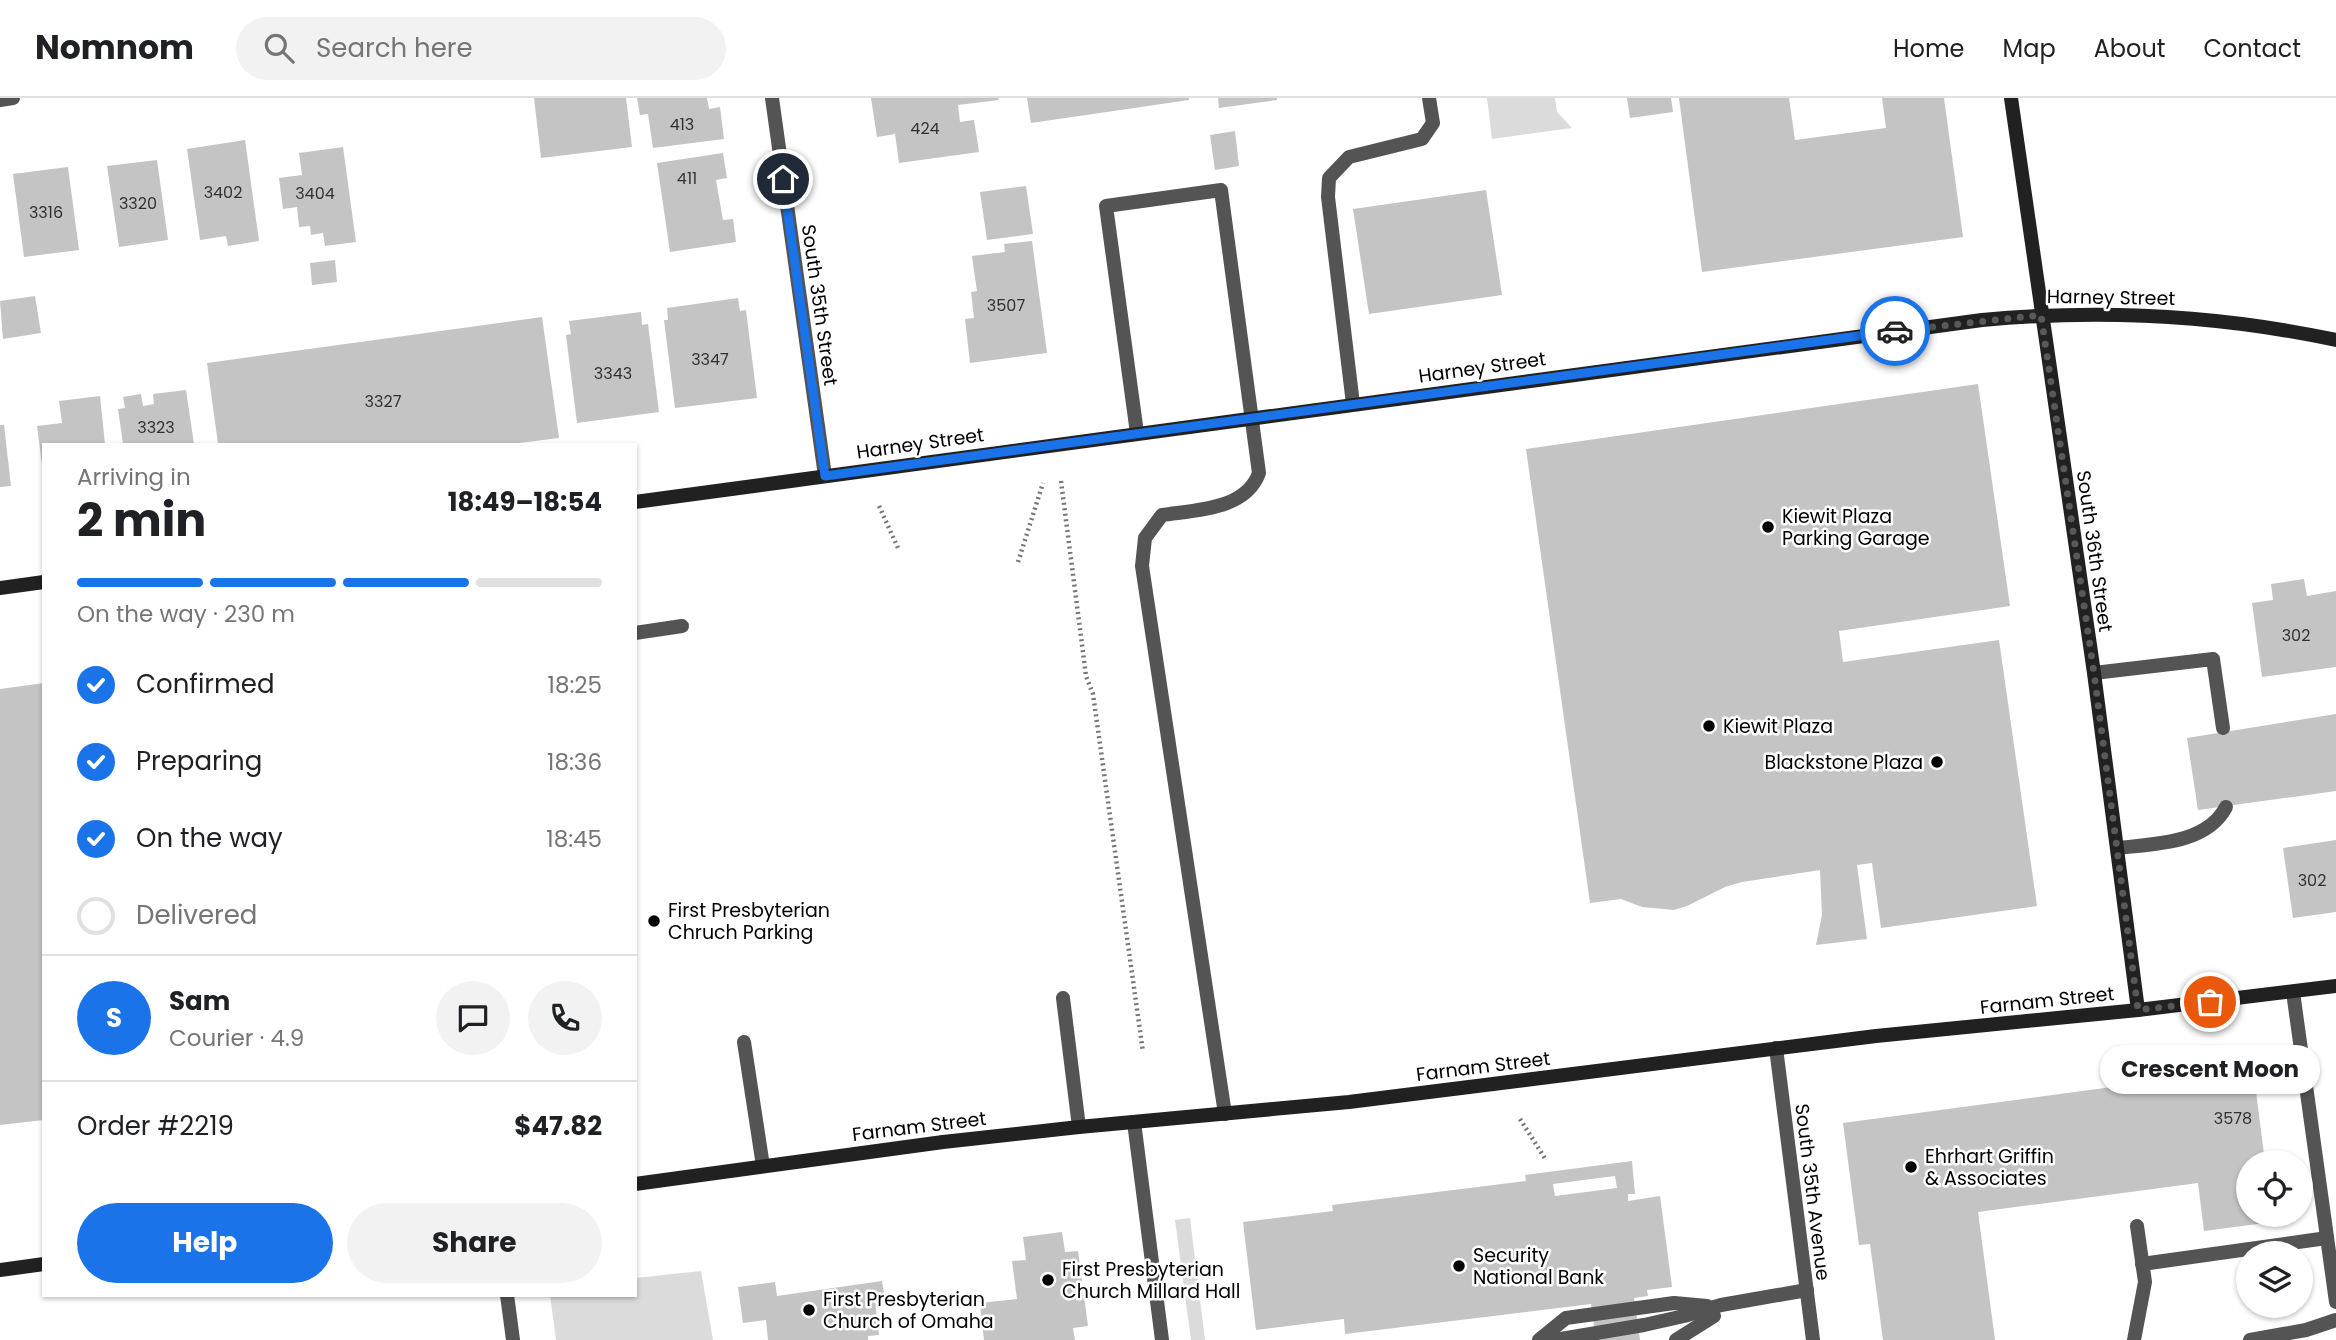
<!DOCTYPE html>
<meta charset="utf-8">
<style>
body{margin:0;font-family:Poppins,sans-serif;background:#f2f2f2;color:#202124;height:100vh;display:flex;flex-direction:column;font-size:26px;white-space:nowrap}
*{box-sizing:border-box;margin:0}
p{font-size:23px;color:#757577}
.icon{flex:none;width:38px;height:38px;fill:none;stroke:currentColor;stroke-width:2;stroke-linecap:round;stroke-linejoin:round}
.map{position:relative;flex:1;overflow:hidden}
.panel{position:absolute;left:42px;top:345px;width:595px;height:854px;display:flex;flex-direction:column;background:#fff;border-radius:0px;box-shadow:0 2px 5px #0004}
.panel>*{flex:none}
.tools{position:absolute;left:2236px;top:1052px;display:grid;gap:14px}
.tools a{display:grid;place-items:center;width:77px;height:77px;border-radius:50%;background:#fff;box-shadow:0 2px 5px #0004;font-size:35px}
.pin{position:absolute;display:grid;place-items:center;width:60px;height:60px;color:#fff;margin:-30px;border:4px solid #fff;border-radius:50%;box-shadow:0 2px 7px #0007}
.courier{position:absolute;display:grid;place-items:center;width:70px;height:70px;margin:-35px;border:5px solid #1a73e8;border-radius:50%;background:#fff;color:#222;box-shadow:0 2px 9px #0007}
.bubble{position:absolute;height:49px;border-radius:24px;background:#fff;box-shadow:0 2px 5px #0004;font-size:23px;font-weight:700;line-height:49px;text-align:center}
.headline em{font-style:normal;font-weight:700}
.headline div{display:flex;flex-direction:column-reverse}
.headline{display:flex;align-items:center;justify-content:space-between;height:119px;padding:0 35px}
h1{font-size:46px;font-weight:700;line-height:52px}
.bar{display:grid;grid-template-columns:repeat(4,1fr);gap:10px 7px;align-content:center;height:84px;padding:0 35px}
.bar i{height:9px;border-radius:5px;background:#e0e0e0}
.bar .selected{background:#1a73e8}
.bar p{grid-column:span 4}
.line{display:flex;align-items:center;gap:18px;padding:0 35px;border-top:2px solid #e0e0e0}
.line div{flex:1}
.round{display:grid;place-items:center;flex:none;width:74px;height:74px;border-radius:37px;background:#f2f2f2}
ol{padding:0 35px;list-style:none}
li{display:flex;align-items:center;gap:21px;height:77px}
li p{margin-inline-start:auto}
li .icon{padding:7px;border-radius:50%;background:#1a73e8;color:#fff;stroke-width:4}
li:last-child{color:#757577}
li i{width:38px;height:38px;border:4px solid #e0e0e0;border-radius:50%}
.cta{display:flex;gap:14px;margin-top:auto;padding:14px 35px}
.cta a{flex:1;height:80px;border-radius:42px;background:#1a73e8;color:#fff;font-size:28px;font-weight:700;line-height:80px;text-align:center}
.cta a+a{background:#f2f2f2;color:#202124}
header{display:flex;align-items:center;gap:42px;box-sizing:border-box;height:98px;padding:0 35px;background:#fff;border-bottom:2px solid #e0e0e0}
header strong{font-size:33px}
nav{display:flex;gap:38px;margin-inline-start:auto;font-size:24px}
.search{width:490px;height:63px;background:#f2f2f2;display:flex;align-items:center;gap:18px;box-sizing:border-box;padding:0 24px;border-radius:38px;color:#757577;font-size:26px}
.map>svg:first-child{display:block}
.green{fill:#dbdbdb}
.building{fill:#c4c4c4;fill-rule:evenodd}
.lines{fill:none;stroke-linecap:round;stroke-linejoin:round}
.path{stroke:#767676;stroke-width:4.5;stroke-dasharray:2 3.5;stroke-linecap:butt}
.lane{stroke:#545454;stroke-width:14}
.street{stroke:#545454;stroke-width:14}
.secondary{stroke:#212121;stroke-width:14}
.done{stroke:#595959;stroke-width:7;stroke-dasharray:0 12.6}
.route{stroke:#1a73e8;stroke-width:9}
.poi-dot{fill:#000;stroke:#fff;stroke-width:2.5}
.labels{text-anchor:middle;stroke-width:5;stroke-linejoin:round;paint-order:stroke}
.number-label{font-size:16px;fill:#313131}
.street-label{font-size:19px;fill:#000;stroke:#fff}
.poi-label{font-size:19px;fill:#000;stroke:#fff;text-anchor:start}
</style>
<header>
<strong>Nomnom</strong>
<div class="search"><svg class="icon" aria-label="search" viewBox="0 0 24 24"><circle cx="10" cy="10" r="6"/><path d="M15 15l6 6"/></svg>Search here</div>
<nav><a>Home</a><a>Map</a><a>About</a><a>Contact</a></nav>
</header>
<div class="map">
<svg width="2336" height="1242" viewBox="0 0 2336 1242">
<rect width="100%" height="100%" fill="#fff"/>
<!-- green -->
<g class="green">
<polygon points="1487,0 1555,0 1557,14 1572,30 1492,41"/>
<polygon points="1190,1120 1205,1242 1191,1242 1175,1122"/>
<polygon points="701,1173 713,1242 556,1242 550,1197 635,1197 635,1180"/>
</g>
<!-- building -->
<g class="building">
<polygon points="534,0 626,0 632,49 541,60"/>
<polygon points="637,0 707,0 709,11 720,9 724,41 653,50 648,16 640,17"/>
<polygon points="871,0 998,0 999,2 958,7 960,24 974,22 979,54 899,65 895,36 877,39"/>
<polygon points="1027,0 1189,0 1189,2 1031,25"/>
<polygon points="1218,0 1277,0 1277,2 1219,10"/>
<polygon points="1627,0 1671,0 1673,14 1630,20"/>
<polygon points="1679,0 1789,0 1795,42 1886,30 1882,0 1944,0 1963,139 1702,174"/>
<polygon points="1235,33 1239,68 1215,72 1210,37"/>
<polygon points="245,42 259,143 228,148 226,138 200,142 187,51"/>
<polygon points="343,49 356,144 325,148 323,135 311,137 310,128 299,129 297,109 283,111 279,80 302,77 299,55"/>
<polygon points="723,55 727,80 716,82 723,122 733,121 736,144 670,154 657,65"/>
<polygon points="157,62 168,142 119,149 107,68"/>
<polygon points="68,69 79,152 24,159 13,76"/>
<polygon points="1026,88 1033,136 987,142 980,94"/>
<polygon points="1486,92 1502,197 1369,216 1353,111"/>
<polygon points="1032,143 1047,255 970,265 965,221 974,220 971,194 977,193 972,158 1005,154 1004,146"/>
<polygon points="335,162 337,184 312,187 310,165"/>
<polygon points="35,198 41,235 3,241 0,203"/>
<polygon points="738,200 740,213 746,212 757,300 675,310 664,222 668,222 667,210"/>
<polygon points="641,214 642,227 648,226 659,314 577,325 566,237 571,236 569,223"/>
<polygon points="542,219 559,340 511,346 218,346 207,265"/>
<polygon points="1978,286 2010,508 1839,533 1843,564 1999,542 2037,808 1881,830 1872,765 1857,767 1867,841 1816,847 1822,817 1820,772 1742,784 1725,789 1687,808 1674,812 1642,809 1621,801 1590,805 1526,351"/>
<polygon points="186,292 194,346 123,346 118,311 125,310 123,299 141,296 143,308 154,306 153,296"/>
<polygon points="100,298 105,346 44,346 44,367 42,367 37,328 62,325 59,303"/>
<polygon points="0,327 4,327 11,388 0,389"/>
<polygon points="2304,481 2307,498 2336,493 2336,569 2262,579 2252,505 2273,502 2271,486"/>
<polygon points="44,585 44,1022 0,1027 0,591"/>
<polygon points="2336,616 2336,693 2198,712 2187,640"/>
<polygon points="2336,742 2336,814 2293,820 2283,750"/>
<polygon points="2253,970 2265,1064 2249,1064 2249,1116 2272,1116 2273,1124 2204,1133 2198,1085 1978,1114 1995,1242 1883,1242 1870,1146 1859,1147 1843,1025"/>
<path d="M 1632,1063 L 1635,1096 L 1628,1096 L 1628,1103 L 1660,1098 L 1672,1189 L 1647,1192 L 1648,1198 L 1634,1200 L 1640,1242 L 1596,1242 L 1591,1206 L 1345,1236 L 1344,1221 L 1256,1232 L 1243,1124 L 1333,1113 L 1332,1107 L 1526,1083 L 1525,1077 ZM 1615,1078 L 1617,1090 L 1555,1098 L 1553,1086 Z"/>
<polygon points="1062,1134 1065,1154 1078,1153 1088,1228 1073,1230 1075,1242 984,1242 980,1205 1017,1201 1012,1163 1026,1162 1023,1139"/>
<polygon points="882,1183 885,1201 875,1202 879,1237 868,1238 868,1242 768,1242 766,1222 743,1225 738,1189 775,1184 777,1198"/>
</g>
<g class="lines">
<!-- path -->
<g class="path">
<polyline points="1061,383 1086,578 1093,596 1143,954"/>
<polyline points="879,408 898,450"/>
<polyline points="1018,464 1043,385"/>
<polyline points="1520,1021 1546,1062"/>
</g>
<!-- lane -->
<g class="lane">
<polyline points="1353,306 1328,99 1329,80 1349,59 1422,41 1433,25 1429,0"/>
<path d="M 1137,335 L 1106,108 L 1221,92 L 1259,375 C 1246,412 1195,412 1162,417 L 1145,440 L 1142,468 L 1225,1016"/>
<polyline points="635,535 682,528"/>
<polyline points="2094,575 2213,561 2223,630"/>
<path d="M 2117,750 C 2153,746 2207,746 2226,709"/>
<polyline points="1063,900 1079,1029"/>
<polyline points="744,944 763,1068"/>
<polyline points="1134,1024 1162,1242"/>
<polyline points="2142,1166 2327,1140"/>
<polyline points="1539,1242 1566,1220 1674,1205 1707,1208"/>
<polyline points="1555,1242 1644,1227 1684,1218 1721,1207 1807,1192"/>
<polyline points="1676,1242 1714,1218"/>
<polyline points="2134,1242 2145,1184 2137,1128"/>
<polyline points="2250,1242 2306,1232 2336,1222"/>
</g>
<!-- street -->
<g class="street">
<polyline points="772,0 825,378"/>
<polyline points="0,2 13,0"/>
<polyline points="2293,894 2336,1204"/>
<polyline points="1776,950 1813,1242"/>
<polyline points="507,1197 513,1242"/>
</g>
<!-- secondary -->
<g class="secondary">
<polyline points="2011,0 2094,575 2138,912"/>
<path d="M 635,404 L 1982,222 C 2101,211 2219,217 2336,242"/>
<polyline points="0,490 44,484"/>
<polyline points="635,1086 943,1044 1079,1029 1349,1004 1876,938 2138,912 2336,888"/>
<polyline points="0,1172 44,1166"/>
</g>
</g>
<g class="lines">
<!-- done -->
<polyline class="done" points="1895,233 2041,217 2094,575 2138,912 2210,904"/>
<!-- route -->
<polyline class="route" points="783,81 825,378 1895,233"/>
</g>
<!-- markers -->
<g class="poi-dot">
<circle cx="1768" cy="429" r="7"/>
<circle cx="1709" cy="628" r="7"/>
<circle cx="1937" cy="664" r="7"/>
<circle cx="654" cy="823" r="7"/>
<circle cx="1911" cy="1069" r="7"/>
<circle cx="1459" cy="1168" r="7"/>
<circle cx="1048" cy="1182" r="7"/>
<circle cx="809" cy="1212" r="7"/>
</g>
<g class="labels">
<!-- number labels -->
<g class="number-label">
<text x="682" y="32">413</text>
<text x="925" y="36">424</text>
<text x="687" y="86">411</text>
<text x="223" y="100">3402</text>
<text x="315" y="101">3404</text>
<text x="138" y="111">3320</text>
<text x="46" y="120">3316</text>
<text x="1006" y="213">3507</text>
<text x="710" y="267">3347</text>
<text x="613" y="281">3343</text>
<text x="383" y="309">3327</text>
<text x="156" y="335">3323</text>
<text x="2296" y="543">302</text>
<text x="2312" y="788">302</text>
<text x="2233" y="1026">3578</text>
</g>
<!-- street labels -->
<g class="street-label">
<text transform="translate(2111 199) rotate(1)" y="7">Harney Street</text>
<text transform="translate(820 207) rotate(82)" y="7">South 35th Street</text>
<text transform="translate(1482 269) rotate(-8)" y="7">Harney Street</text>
<text transform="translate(920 345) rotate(-8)" y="7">Harney Street</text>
<text transform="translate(2095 453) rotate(82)" y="7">South 36th Street</text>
<text transform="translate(2047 902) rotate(-6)" y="7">Farnam Street</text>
<text transform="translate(1483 968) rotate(-7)" y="7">Farnam Street</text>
<text transform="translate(919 1028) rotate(-7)" y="7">Farnam Street</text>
<text transform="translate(1813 1094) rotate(83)" y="7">South 35th Avenue</text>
</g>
<!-- poi labels -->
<g class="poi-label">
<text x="1782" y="425">Kiewit Plaza<tspan x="1782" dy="22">Parking Garage</tspan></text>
<text x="1723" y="635">Kiewit Plaza</text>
<text x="1923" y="671" text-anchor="end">Blackstone Plaza</text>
<text x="668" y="819">First Presbyterian<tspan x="668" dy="22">Chruch Parking</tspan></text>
<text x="1925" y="1065">Ehrhart Griffin<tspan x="1925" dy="22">&amp; Associates</tspan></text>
<text x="1473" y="1164">Security<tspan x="1473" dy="22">National Bank</tspan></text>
<text x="1062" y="1178">First Presbyterian<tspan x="1062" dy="22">Church Millard Hall</tspan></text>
<text x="823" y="1208">First Presbyterian<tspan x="823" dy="22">Church of Omaha</tspan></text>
</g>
</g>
</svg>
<div class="tools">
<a><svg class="icon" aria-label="locate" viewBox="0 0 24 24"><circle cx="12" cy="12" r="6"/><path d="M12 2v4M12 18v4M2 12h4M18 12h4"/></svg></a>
<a><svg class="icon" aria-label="layers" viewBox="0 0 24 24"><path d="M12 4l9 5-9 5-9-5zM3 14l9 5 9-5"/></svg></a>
</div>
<div class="pin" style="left:2210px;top:904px;background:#ea580c"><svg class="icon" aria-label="bag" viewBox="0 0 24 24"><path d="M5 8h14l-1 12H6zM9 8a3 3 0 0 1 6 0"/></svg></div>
<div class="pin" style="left:783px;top:81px;background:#1f2937"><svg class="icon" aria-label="home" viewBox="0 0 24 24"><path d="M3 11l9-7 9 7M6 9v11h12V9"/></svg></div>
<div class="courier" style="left:1895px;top:233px"><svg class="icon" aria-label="car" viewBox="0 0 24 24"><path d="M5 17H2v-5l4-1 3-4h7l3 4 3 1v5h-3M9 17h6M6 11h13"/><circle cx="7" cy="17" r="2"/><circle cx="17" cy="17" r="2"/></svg></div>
<div class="bubble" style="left:2100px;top:947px;width:220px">Crescent Moon</div>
<section class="panel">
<div class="headline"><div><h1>2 min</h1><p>Arriving in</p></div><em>18:49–18:54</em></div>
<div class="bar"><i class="selected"></i><i class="selected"></i><i class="selected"></i><i></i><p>On the way · 230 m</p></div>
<ol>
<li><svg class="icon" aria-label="check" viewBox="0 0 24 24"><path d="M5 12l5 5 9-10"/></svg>Confirmed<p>18:25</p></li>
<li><svg class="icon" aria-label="check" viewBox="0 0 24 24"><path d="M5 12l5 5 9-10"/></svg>Preparing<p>18:36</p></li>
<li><svg class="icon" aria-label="check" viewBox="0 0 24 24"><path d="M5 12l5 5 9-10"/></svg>On the way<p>18:45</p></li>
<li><i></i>Delivered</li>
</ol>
<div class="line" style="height:126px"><b class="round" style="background:#1a73e8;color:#fff">S</b><div><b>Sam</b><p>Courier · 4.9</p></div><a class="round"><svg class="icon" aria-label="chat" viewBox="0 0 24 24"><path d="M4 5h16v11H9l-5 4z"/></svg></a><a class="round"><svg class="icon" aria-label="phone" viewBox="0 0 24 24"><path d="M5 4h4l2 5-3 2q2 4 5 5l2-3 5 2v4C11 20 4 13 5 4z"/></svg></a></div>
<div class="line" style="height:91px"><div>Order #2219</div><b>$47.82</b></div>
<div class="cta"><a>Help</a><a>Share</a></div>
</section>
</div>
